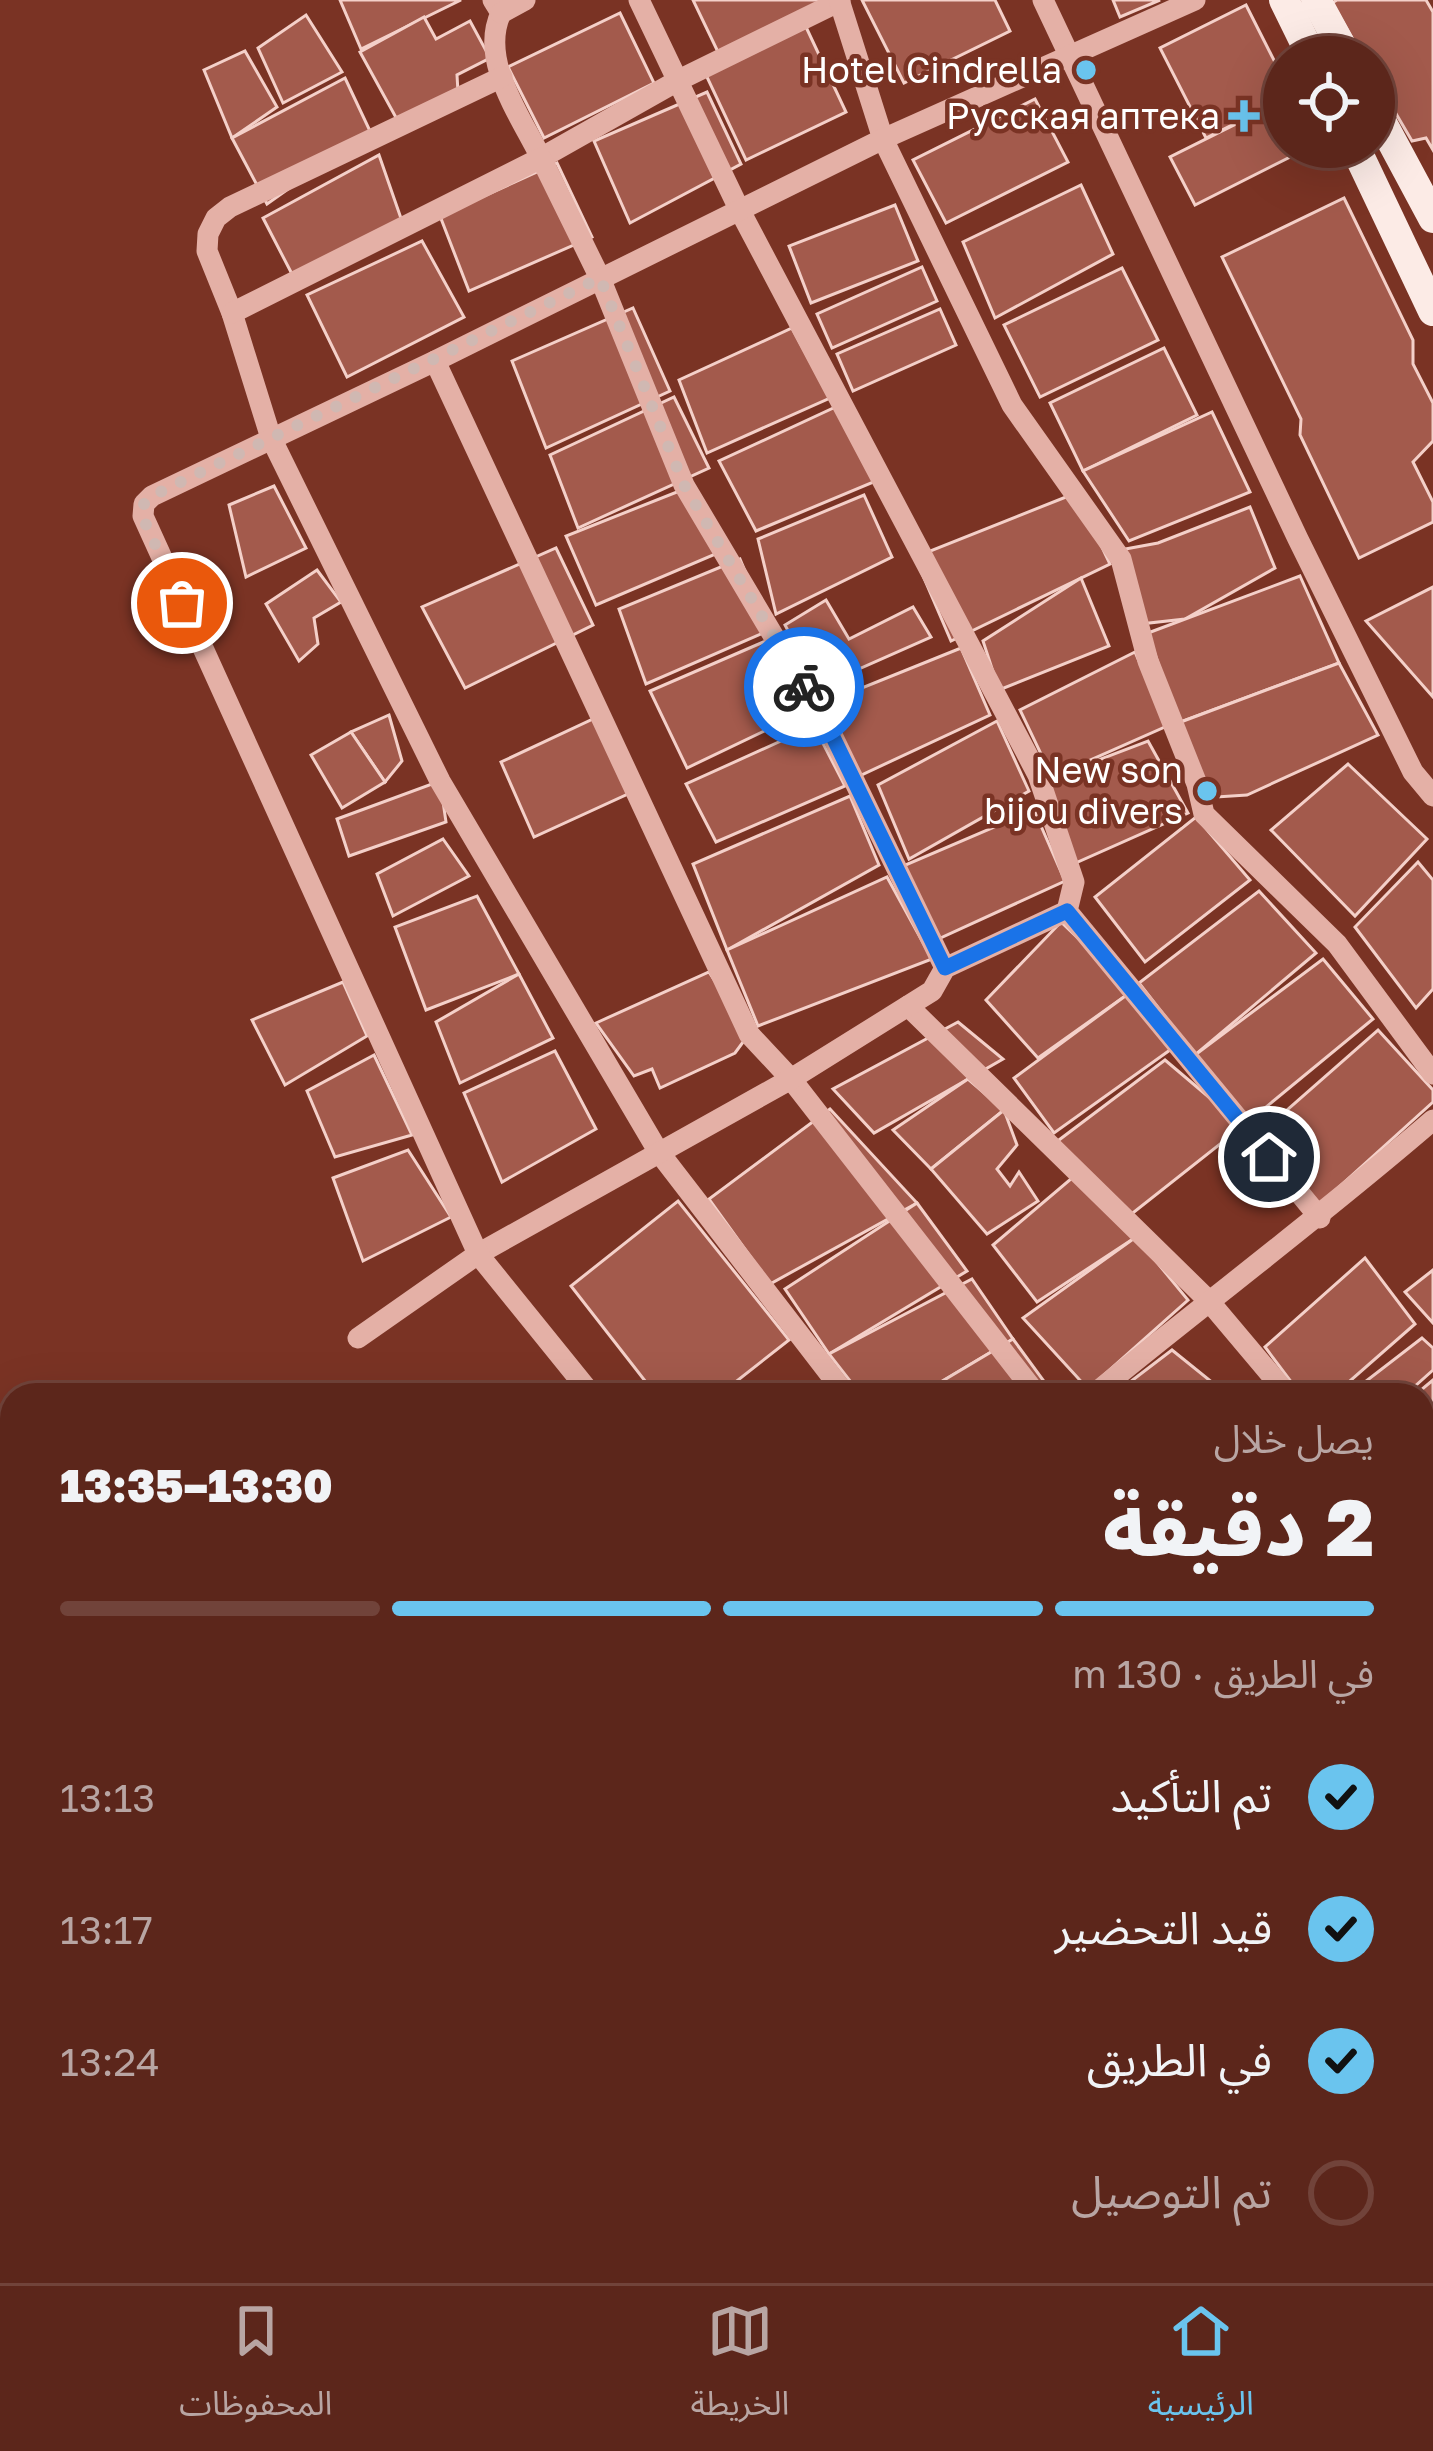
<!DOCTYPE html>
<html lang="ar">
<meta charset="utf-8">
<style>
body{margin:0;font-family:"Golos Text","Noto Sans Arabic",sans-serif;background:#653228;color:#f1f3f6;direction:rtl;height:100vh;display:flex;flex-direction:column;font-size:45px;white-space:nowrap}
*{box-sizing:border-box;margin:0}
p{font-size:39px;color:#b8a5a3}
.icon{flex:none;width:66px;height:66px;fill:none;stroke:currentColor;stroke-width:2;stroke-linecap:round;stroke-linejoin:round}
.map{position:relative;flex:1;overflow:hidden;direction:ltr}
.panel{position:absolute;left:0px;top:1383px;width:1434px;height:900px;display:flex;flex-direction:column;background:#5c261b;border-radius:36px 36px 0 0;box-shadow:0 12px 48px #0002,0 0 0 3px #71433a;direction:rtl}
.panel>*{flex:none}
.tools{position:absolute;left:1263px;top:36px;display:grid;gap:24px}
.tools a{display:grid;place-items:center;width:132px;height:132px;border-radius:50%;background:#5c261b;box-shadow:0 12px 48px #0002,0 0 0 3px #71433a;font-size:60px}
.pin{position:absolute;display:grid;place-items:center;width:102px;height:102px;color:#fff;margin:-51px;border:6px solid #fff;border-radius:50%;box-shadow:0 3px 12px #0007}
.courier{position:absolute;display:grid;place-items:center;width:120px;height:120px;margin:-60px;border:9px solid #1a73e8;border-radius:50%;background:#fff;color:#222;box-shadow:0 3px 15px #0007}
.head em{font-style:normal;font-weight:800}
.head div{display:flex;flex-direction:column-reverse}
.head{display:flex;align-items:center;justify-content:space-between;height:204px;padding:0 60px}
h1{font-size:78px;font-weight:800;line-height:90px}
.bar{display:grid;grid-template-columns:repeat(4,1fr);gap:18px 12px;align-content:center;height:144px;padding:0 60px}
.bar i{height:15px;border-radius:9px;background:#71433a}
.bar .on{background:#6ac4ee}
.bar p{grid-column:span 4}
ol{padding:0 60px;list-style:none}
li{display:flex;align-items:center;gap:36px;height:132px}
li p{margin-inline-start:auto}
li .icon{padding:12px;border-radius:50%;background:#6ac4ee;color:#111;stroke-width:4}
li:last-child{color:#b8a5a3}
li i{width:66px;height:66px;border:6px solid #71433a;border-radius:50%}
.tabs{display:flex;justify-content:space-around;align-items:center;height:168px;border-top:3px solid #71433a;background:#5c261b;font-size:33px;color:#b8a5a3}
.tabs a{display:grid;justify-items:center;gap:6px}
.tabs .on{color:#6ac4ee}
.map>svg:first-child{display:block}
.building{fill:#a35a4c;stroke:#f4d0c9;stroke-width:3}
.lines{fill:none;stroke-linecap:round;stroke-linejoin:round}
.minor{stroke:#e4b0a6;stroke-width:21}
.major{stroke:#fcebe6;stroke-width:30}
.done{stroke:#d0b8b2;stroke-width:12;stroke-dasharray:0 21.6}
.route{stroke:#1a73e8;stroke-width:15}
.poi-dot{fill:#6ac4ee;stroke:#7a3324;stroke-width:4.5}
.labels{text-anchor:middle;stroke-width:9;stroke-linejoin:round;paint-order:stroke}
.poi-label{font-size:36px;fill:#fff;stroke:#7a3324;text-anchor:end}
</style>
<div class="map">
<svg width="1433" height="2283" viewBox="0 0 1433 2283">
<rect width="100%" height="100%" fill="#7a3324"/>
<!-- building -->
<g class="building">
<polygon points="340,0 461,0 361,49"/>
<polygon points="693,0 817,0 819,4 718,52"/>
<polygon points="862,0 995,0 1010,31 904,83"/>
<polygon points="1113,0 1160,0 1120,17"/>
<polygon points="1337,0 1426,0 1433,12 1433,150 1426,138 1412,141 1374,76 1374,57 1363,57 1332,3"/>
<polygon points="1246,5 1284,80 1284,99 1206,138 1160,48"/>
<polygon points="620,13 654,83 544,138 508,67"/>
<polygon points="306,15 342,72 283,103 258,48"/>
<polygon points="424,17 436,39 470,21 490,58 457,75 458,92 399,123 360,52"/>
<polygon points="806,27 846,112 746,160 706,75"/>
<polygon points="245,51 277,107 232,138 204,70"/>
<polygon points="345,78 370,131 267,204 232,138"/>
<polygon points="707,92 741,164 630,223 594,141"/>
<polygon points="1035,99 1068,162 946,223 913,160"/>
<polygon points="1278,103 1284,115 1284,147 1300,147 1302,151 1195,205 1170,157"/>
<polygon points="379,155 404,227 293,276 263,218"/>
<polygon points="557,163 592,237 469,291 440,216"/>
<polygon points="1081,185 1113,254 995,318 963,242"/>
<polygon points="1344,198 1413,340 1413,364 1433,403 1433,441 1413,462 1433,502 1433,522 1359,558 1300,435 1301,419 1222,257"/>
<polygon points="895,205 918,261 811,303 789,246"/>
<polygon points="422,241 464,317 347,377 307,295"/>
<polygon points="922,267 937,301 832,348 817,314"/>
<polygon points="1122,268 1158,340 1040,397 1004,325"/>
<polygon points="633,308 670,391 546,448 512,361"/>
<polygon points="940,309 956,345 853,391 837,354"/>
<polygon points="792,328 830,398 707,453 679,380"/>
<polygon points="1164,348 1197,415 1083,471 1050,403"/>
<polygon points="674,397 709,468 578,528 550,455"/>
<polygon points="842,404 876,481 756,531 719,461"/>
<polygon points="1212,412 1250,492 1129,541 1083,471"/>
<polygon points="274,486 306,548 246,577 229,505"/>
<polygon points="692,486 718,553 596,605 566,536"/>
<polygon points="1076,493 1110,564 951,641 915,557"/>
<polygon points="864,495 892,557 776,614 758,539"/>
<polygon points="1250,507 1275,568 1185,619 1131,625 1120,550 1158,543"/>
<polygon points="556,548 593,625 465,688 422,607"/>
<polygon points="740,559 770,630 646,684 619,609"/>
<polygon points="317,570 341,602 314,618 318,644 299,661 266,604"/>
<polygon points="1300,576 1339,663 1178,723 1148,633"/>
<polygon points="1081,578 1109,646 999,690 983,641"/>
<polygon points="1433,587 1433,697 1366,621"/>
<polygon points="826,600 849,639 913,607 931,637 818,687 785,625"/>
<polygon points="775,637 808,710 687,768 650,691"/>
<polygon points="961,648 990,715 855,778 817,706"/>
<polygon points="1135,652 1167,726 1052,777 1020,710"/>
<polygon points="1339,663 1378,735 1247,795 1201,798 1178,723"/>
<polygon points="389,715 402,761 385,782 351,732"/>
<polygon points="593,719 630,793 534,837 501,762"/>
<polygon points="997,721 1029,791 909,859 878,785"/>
<polygon points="814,726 845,786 716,842 686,784"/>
<polygon points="351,732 385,782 342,808 311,755"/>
<polygon points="1148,741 1188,813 1071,865 1038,783"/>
<polygon points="1348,764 1427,839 1355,916 1271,830"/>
<polygon points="440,781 446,822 349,856 337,819"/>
<polygon points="850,796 879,865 727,950 693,864"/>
<polygon points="1034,810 1065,881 936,940 903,866"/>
<polygon points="1196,817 1250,880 1145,962 1095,897"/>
<polygon points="443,839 469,876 393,916 377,874"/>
<polygon points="1418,862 1433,880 1433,989 1416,1008 1355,927"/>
<polygon points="887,877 932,959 758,1026 727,950"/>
<polygon points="1259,891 1316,953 1195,1055 1139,983"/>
<polygon points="477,896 519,974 426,1010 395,927"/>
<polygon points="1061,922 1128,986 1128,994 1038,1058 986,1000"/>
<polygon points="1323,959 1373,1019 1243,1126 1195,1055"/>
<polygon points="709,972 749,1034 735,1053 660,1088 652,1069 634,1076 596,1023"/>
<polygon points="519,974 553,1038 460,1083 436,1022"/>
<polygon points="343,982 367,1036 285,1085 252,1020"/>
<polygon points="1128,994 1177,1045 1054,1133 1014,1078"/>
<polygon points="958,1022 1003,1059 874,1133 833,1089"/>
<polygon points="1378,1030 1433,1090 1433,1102 1319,1205 1262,1132"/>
<polygon points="555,1051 596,1129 502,1182 464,1093"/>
<polygon points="374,1055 412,1135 335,1157 307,1091"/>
<polygon points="1165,1060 1243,1126 1129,1216 1055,1143"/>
<polygon points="968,1079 1004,1110 931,1169 893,1130"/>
<polygon points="830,1109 917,1203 770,1284 709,1199"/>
<polygon points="1004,1110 1017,1145 997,1169 1010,1186 1019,1172 1038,1201 987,1234 931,1169"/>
<polygon points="408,1150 451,1217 363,1261 333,1178"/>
<polygon points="1072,1178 1136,1237 1037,1302 993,1245"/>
<polygon points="678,1201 789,1340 719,1395 656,1395 571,1286"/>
<polygon points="917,1203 967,1271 829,1354 785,1289"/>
<polygon points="1136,1237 1188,1300 1088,1389 1023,1318"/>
<polygon points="1365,1258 1415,1324 1334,1395 1301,1395 1265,1347"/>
<polygon points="1433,1270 1433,1323 1405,1292"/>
<polygon points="972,1279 1013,1339 919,1395 861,1395 829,1354"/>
<polygon points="1422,1338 1433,1348 1433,1370 1405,1395 1348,1395"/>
<polygon points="1013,1339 1054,1395 919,1395"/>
<polygon points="1172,1350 1218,1387 1209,1395 1113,1395"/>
<polygon points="1433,1380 1433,1419 1422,1429 1422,1395 1415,1395"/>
<polygon points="1433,1496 1433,1559 1422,1545 1422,1506"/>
<polygon points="1422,1651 1433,1652 1433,1698 1422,1688"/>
<polygon points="1154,2271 1193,2271 1208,2283 1144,2283"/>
</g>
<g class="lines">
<!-- minor -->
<g class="minor">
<path d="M 493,0 L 501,13 C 479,60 520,115 541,158 L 679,80 L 840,1"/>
<polyline points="639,0 739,209 1038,775 1074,882 1067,911 1320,1218"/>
<polyline points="839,0 883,139 1012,405 1121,559 1148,661 1197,784 1204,814 1337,944 1433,1074"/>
<polyline points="1043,0 1298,539 1413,772 1433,796"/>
<polyline points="501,13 525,0"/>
<polyline points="502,77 230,207 216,218 208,234 207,251 232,313 271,438 440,781 658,1151 846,1395"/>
<polyline points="232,313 541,158 600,278 684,485 831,733 945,968"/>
<polyline points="435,361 749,1034 791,1079 1037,1395"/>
<polyline points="908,1006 1208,1300 1288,1395"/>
<polyline points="358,1338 478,1254 791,1079 932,991 945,968 1067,911"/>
<polyline points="592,1395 478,1254 143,516 144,504 152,496 435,361 883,139 1195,0"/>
<path d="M 1093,1395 C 1206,1302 1322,1216 1433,1120"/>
<polyline points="1422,1554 1433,1567"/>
<polyline points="1422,1799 1433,1784"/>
</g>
<!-- major -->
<g class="major">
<polyline points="1284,0 1312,57"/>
<polyline points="1316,0 1347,57"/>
<polyline points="1374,108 1433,218"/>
<polyline points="1355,147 1433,311"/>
</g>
</g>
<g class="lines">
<!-- done -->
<polyline class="done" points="182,603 142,516 144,504 152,496 600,278 684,485 804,687"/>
<!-- route -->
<polyline class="route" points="804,687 831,733 945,968 1067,911 1269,1157"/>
</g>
<!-- markers -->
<g class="poi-dot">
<circle cx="1086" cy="70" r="12"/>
<path d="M1238 98h12v12h12v12h-12v12h-12v-12h-12v-12h12z"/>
<circle cx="1207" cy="791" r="12"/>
</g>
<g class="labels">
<!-- poi labels -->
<g class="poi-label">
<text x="1062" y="83">Hotel Cindrella</text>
<text x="1220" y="129">Русская аптека</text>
<text x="1183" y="783">New son<tspan x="1183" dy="41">bijou divers</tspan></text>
</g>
</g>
</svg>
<div class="tools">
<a><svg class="icon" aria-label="locate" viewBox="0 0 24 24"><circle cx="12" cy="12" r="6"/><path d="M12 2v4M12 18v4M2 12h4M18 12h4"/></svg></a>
</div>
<div class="pin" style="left:182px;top:603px;background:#ea580c"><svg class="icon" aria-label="bag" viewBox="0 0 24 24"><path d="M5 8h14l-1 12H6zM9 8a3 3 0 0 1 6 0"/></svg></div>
<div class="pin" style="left:1269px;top:1157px;background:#1f2937"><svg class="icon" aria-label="home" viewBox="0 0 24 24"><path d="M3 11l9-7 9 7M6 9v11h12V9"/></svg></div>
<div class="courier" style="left:804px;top:687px"><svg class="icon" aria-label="bike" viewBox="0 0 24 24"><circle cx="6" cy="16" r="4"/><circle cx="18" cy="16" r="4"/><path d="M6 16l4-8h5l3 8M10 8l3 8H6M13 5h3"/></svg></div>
<section class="panel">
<div class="head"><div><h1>2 دقيقة</h1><p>يصل خلال</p></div><em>13:30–13:35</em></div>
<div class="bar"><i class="on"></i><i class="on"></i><i class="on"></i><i></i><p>في الطريق · 130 m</p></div>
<ol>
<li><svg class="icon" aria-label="check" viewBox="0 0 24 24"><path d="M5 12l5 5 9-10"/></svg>تم التأكيد<p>13:13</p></li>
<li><svg class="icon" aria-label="check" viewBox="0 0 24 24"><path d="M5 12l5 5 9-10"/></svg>قيد التحضير<p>13:17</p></li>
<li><svg class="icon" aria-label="check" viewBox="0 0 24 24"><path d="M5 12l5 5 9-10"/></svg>في الطريق<p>13:24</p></li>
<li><i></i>تم التوصيل</li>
</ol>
</section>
</div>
<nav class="tabs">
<a class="on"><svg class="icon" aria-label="home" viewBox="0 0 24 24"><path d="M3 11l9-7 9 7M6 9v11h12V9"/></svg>الرئيسية</a>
<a><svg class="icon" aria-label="map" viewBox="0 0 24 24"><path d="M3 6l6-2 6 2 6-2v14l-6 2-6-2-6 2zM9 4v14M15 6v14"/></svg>الخريطة</a>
<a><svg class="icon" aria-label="saved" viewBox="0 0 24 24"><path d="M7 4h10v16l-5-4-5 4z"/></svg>المحفوظات</a>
</nav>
